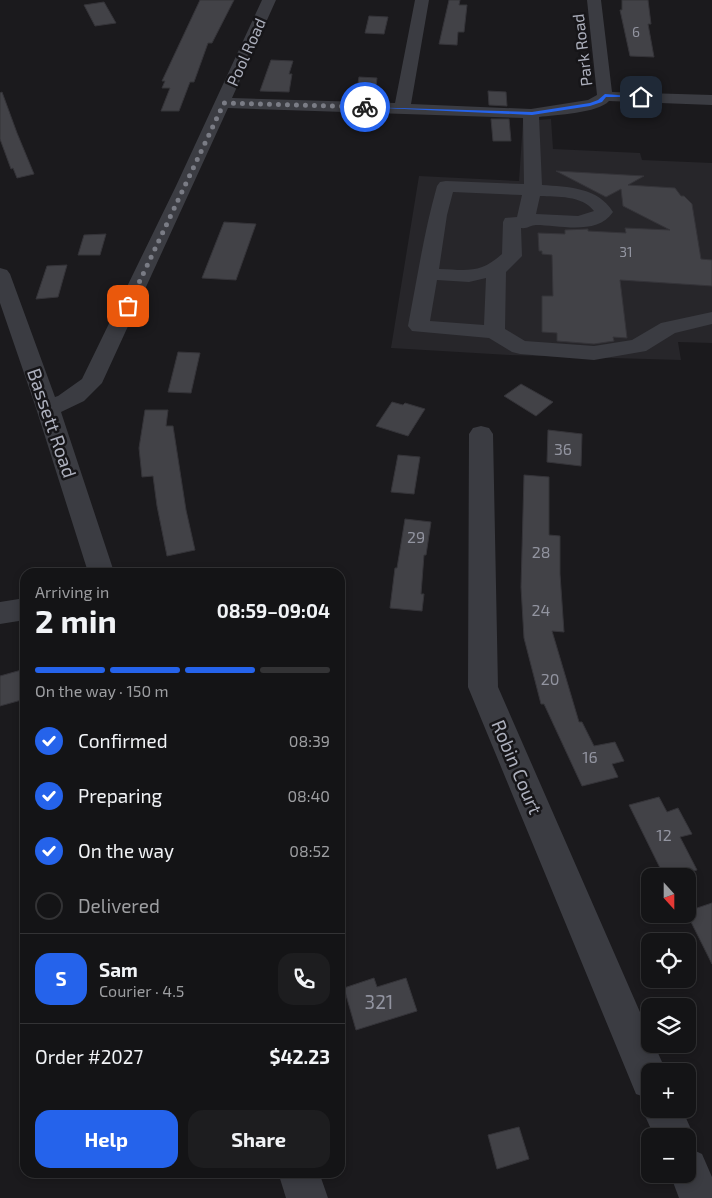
<!DOCTYPE html>
<meta charset="utf-8">
<style>
body{margin:0;font-family:"Exo 2",sans-serif;background:#1d1d1f;color:#f1f3f6;height:100vh;display:flex;flex-direction:column;font-size:19px;white-space:nowrap}
*{box-sizing:border-box;margin:0}
p{font-size:16px;color:#9d9ea1}
.icon{flex:none;width:28px;height:28px;fill:none;stroke:currentColor;stroke-width:2;stroke-linecap:round;stroke-linejoin:round}
.map{position:relative;flex:1;overflow:hidden}
.drawer{position:absolute;left:20px;top:568px;width:325px;height:610px;display:flex;flex-direction:column;background:#141416;border-radius:15px;box-shadow:0 2px 8px #0003,0 0 0 1px #333335}
.drawer>*{flex:none}
.needle{width:32px;rotate:159deg}
.controls{position:absolute;left:641px;top:868px;display:grid;gap:10px}
.controls a{display:grid;place-items:center;width:55px;height:55px;border-radius:10px;background:#141416;box-shadow:0 2px 8px #0003,0 0 0 1px #333335;font-size:25px}
.pin{position:absolute;display:grid;place-items:center;width:42px;height:42px;color:#fff;margin:-21px;border-radius:10px;box-shadow:0 2px 8px #0006}
.courier{position:absolute;display:grid;place-items:center;width:50px;height:50px;margin:-25px;border:4px solid #2563eb;border-radius:50%;background:#fff;color:#222;box-shadow:0 1px 6px #0007}
.headline em{font-style:normal;font-weight:700}
.headline div{display:flex;flex-direction:column-reverse}
.headline{display:flex;align-items:center;justify-content:space-between;height:85px;padding:0 15px}
h1{font-size:32px;font-weight:700;line-height:38px}
.bar{display:grid;grid-template-columns:repeat(4,1fr);gap:8px 5px;align-content:center;height:60px;padding:0 15px}
.bar i{height:6px;border-radius:4px;background:#333335}
.bar .on{background:#2563eb}
.bar p{grid-column:span 4}
.line{display:flex;align-items:center;gap:12px;padding:0 15px;border-top:1px solid #333335}
.line div{flex:1}
.round{display:grid;place-items:center;flex:none;width:52px;height:52px;border-radius:15px;background:#1d1d1f}
ol{padding:0 15px;list-style:none}
li{display:flex;align-items:center;gap:15px;height:55px}
li p{margin-inline-start:auto}
li .icon{padding:5px;border-radius:50%;background:#2563eb;color:#fff;stroke-width:4}
li:last-child{color:#9d9ea1}
li i{width:28px;height:28px;border:2px solid #333335;border-radius:50%}
.button{display:flex;gap:10px;margin-top:auto;padding:10px 15px}
.button a{flex:1;height:58px;border-radius:15px;background:#2563eb;color:#fff;font-size:20px;font-weight:700;line-height:58px;text-align:center}
.button a+a{background:#1d1d1f;color:#f1f3f6}
.map>svg:first-child{display:block}
.built{fill:#27262a}
.building{fill:#424247;stroke:#353439}
.lines{fill:none;stroke-linecap:round;stroke-linejoin:round}
.minor{fill:#3b3c42;fill-rule:evenodd}
.route{fill:#2563eb}
.done{stroke:#7a7c85;stroke-width:5;stroke-dasharray:0 9}
.labels{text-anchor:middle;stroke-width:5;stroke-linejoin:round;paint-order:stroke}
.far-number-label{font-size:14px;fill:#9294a0}
.far-street-label{font-size:16px;fill:#adb0bd;stroke:#161518}
.number-label{font-size:16px;fill:#9294a0}
.street-label{font-size:19px;fill:#adb0bd;stroke:#161518}
.near-number-label{font-size:19px;fill:#9294a0}
</style>
<div class="map">
<svg width="712" height="1198" viewBox="0 0 712 1198">
<rect width="100%" height="100%" fill="#1b1a1d"/>
<!-- built -->
<polygon class="built" points="551,119 553,149 640,153 642,160 712,163 712,343 678,342 681,360 509,355 391,348 419,176 519,181 523,121"/>
<!-- building -->
<g class="building">
<polygon points="200,0 234,0 212,43 208,43 194,82 190,82 179,111 161,111 170,88 162,88 165,81 162,81"/>
<polygon points="449,0 460,0 459,5 467,5 464,32 458,32 457,45 439,44"/>
<polygon points="622,0 648,0 651,24 648,24 654,57 630,56 620,10 622,10"/>
<polygon points="104,2 116,23 95,26 84,5"/>
<polygon points="369,16 388,17 384,34 365,33"/>
<polygon points="271,60 293,61 289,74 292,74 289,92 260,91"/>
<polygon points="359,77 377,78 375,95 356,95"/>
<polygon points="488,91 506,92 507,106 489,105"/>
<polygon points="2,92 17,133 34,174 17,178 13,168 11,169 0,139 0,93"/>
<polygon points="491,119 509,119 511,141 493,141"/>
<polygon points="556,171 644,176 628,185 675,188 681,196 684,196 692,204 701,259 712,260 712,286 620,280 627,338 613,337 614,341 594,344 557,341 557,333 542,332 542,296 553,296 552,255 542,254 542,251 539,251 538,233 565,234 565,230 588,229 588,231 626,233 625,228 670,230 623,206 621,189 606,197"/>
<polygon points="224,222 256,224 236,280 202,278"/>
<polygon points="106,234 100,255 78,255 84,235"/>
<polygon points="67,265 58,297 36,299 47,266"/>
<polygon points="178,352 200,353 191,393 168,392"/>
<polygon points="521,384 553,402 536,416 504,396"/>
<polygon points="392,402 403,405 405,403 425,409 408,436 376,426"/>
<polygon points="145,410 168,410 166,426 173,426 186,510 195,550 167,556 157,506 153,476 142,477 139,448"/>
<polygon points="548,430 582,434 581,466 547,462"/>
<polygon points="398,455 420,457 414,494 391,492"/>
<polygon points="524,475 549,477 549,535 560,536 560,574 564,632 552,631 579,722 582,722 594,746 615,742 624,761 612,764 618,777 582,786 544,704 541,704 524,638 521,587"/>
<polygon points="405,519 431,522 426,555 424,555 421,594 424,594 422,611 390,608 395,568 397,568"/>
<polygon points="25,669 25,699 0,706 0,676"/>
<polygon points="659,797 667,812 678,808 692,834 680,837 697,870 675,876 664,876 629,805"/>
<polygon points="712,903 712,964 687,914 688,911"/>
<polygon points="374,978 377,987 406,978 417,1011 356,1030 344,988"/>
<polygon points="519,1127 529,1159 497,1169 488,1135"/>
</g>
<g class="lines">
<!-- minor -->
<g class="minor">
<path d="M 262,0 L 276,0 L 232,98 L 395,103 L 415,0 L 429,0 L 411,104 L 531,109 L 588,100 L 597,95 L 587,0 L 601,0 L 612,92 L 712,95 L 712,105 L 609,101 C 598,113 556,115 539,117 L 542,185 C 568,187 598,187 613,212 C 597,236 559,225 536,225 C 531,225 527,229 521,228 L 522,256 L 506,272 L 505,329 L 525,341 L 594,346 L 632,340 L 661,323 L 712,312 L 712,324 L 675,333 L 646,351 L 594,360 L 520,354 L 512,352 L 489,338 L 412,331 L 408,326 C 417,279 424,232 437,186 L 440,182 L 446,181 L 524,184 L 523,118 L 228,108 L 102,383 L 84,401 L 61,412 L 114,572 L 88,572 L 36,408 L 0,303 L 0,268 L 7,270 L 10,274 L 55,397 L 58,396 L 82,379 L 176,186 ZM 453,192 L 522,195 L 517,217 L 505,218 L 503,222 L 502,254 C 480,274 467,270 439,269 L 447,215 ZM 540,196 C 557,197 582,195 594,211 L 578,216 L 536,214 ZM 486,278 L 484,325 L 430,321 L 437,280 L 469,282 Z"/>
<polygon points="481,426 489,428 493,434 498,687 650,1035 650,1044 654,1044 666,1071 650,1071 650,1109 682,1109 694,1136 689,1148 702,1154 712,1177 712,1198 679,1198 670,1174 688,1174 688,1136 654,1136 642,1109 647,1098 636,1094 468,687 469,434 473,428"/>
<polygon points="25,598 25,620 0,624 0,602"/>
<polygon points="278,1172 319,1172 328,1198 286,1198"/>
</g>
</g>
<!-- route -->
<polygon class="route" points="605,94 643,97 606,97 602,102 590,106 532,115 362,107 532,112 590,103 598,100"/>
<g class="lines">
<!-- done -->
<polyline class="done" points="128,306 224,103 365,107"/>
</g>
<g class="labels">
<!-- far-number labels -->
<g class="far-number-label">
<text x="636" y="37">6</text>
<text x="626" y="257">31</text>
</g>
<!-- far-street labels -->
<g class="far-street-label">
<text transform="translate(582 50) rotate(-97)" y="6">Park Road</text>
<text transform="translate(246 52) rotate(-66)" y="6">Pool Road</text>
</g>
<!-- number labels -->
<g class="number-label">
<text x="563" y="455">36</text>
<text x="416" y="543">29</text>
<text x="541" y="558">28</text>
<text x="541" y="616">24</text>
<text x="550" y="685">20</text>
<text x="590" y="763">16</text>
<text x="664" y="841">12</text>
</g>
<!-- street labels -->
<g class="street-label">
<text transform="translate(52 423) rotate(71)" y="7">Bassett Road</text>
<text transform="translate(517 767) rotate(67)" y="7">Robin Court</text>
</g>
<!-- near-number labels -->
<g class="near-number-label">
<text x="379" y="1009">321</text>
</g>
</g>
</svg>
<div class="controls">
<a><svg class="needle" viewBox="-14 -14 28 28"><path d="M0-13l5 13h-10z" fill="#e53935"/><path d="M0 13l5-13h-10z" fill="#9d9ea1"/></svg></a>
<a><svg class="icon" aria-label="locate" viewBox="0 0 24 24"><circle cx="12" cy="12" r="6"/><path d="M12 2v4M12 18v4M2 12h4M18 12h4"/></svg></a>
<a><svg class="icon" aria-label="layers" viewBox="0 0 24 24"><path d="M12 4l9 5-9 5-9-5zM3 14l9 5 9-5"/></svg></a>
<a>+</a>
<a>−</a>
</div>
<div class="pin" style="left:128px;top:306px;background:#ea580c"><svg class="icon" aria-label="bag" viewBox="0 0 24 24"><path d="M5 8h14l-1 12H6zM9 8a3 3 0 0 1 6 0"/></svg></div>
<div class="pin" style="left:641px;top:97px;background:#1f2937"><svg class="icon" aria-label="home" viewBox="0 0 24 24"><path d="M3 11l9-7 9 7M6 9v11h12V9"/></svg></div>
<div class="courier" style="left:365px;top:107px"><svg class="icon" aria-label="bike" viewBox="0 0 24 24"><circle cx="6" cy="16" r="4"/><circle cx="18" cy="16" r="4"/><path d="M6 16l4-8h5l3 8M10 8l3 8H6M13 5h3"/></svg></div>
<section class="drawer">
<div class="headline"><div><h1>2 min</h1><p>Arriving in</p></div><em>08:59–09:04</em></div>
<div class="bar"><i class="on"></i><i class="on"></i><i class="on"></i><i></i><p>On the way · 150 m</p></div>
<ol>
<li><svg class="icon" aria-label="check" viewBox="0 0 24 24"><path d="M5 12l5 5 9-10"/></svg>Confirmed<p>08:39</p></li>
<li><svg class="icon" aria-label="check" viewBox="0 0 24 24"><path d="M5 12l5 5 9-10"/></svg>Preparing<p>08:40</p></li>
<li><svg class="icon" aria-label="check" viewBox="0 0 24 24"><path d="M5 12l5 5 9-10"/></svg>On the way<p>08:52</p></li>
<li><i></i>Delivered</li>
</ol>
<div class="line" style="height:90px"><b class="round" style="background:#2563eb;color:#fff">S</b><div><b>Sam</b><p>Courier · 4.5</p></div><a class="round"><svg class="icon" aria-label="phone" viewBox="0 0 24 24"><path d="M5 4h4l2 5-3 2q2 4 5 5l2-3 5 2v4C11 20 4 13 5 4z"/></svg></a></div>
<div class="line" style="height:65px"><div>Order #2027</div><b>$42.23</b></div>
<div class="button"><a>Help</a><a>Share</a></div>
</section>
</div>
